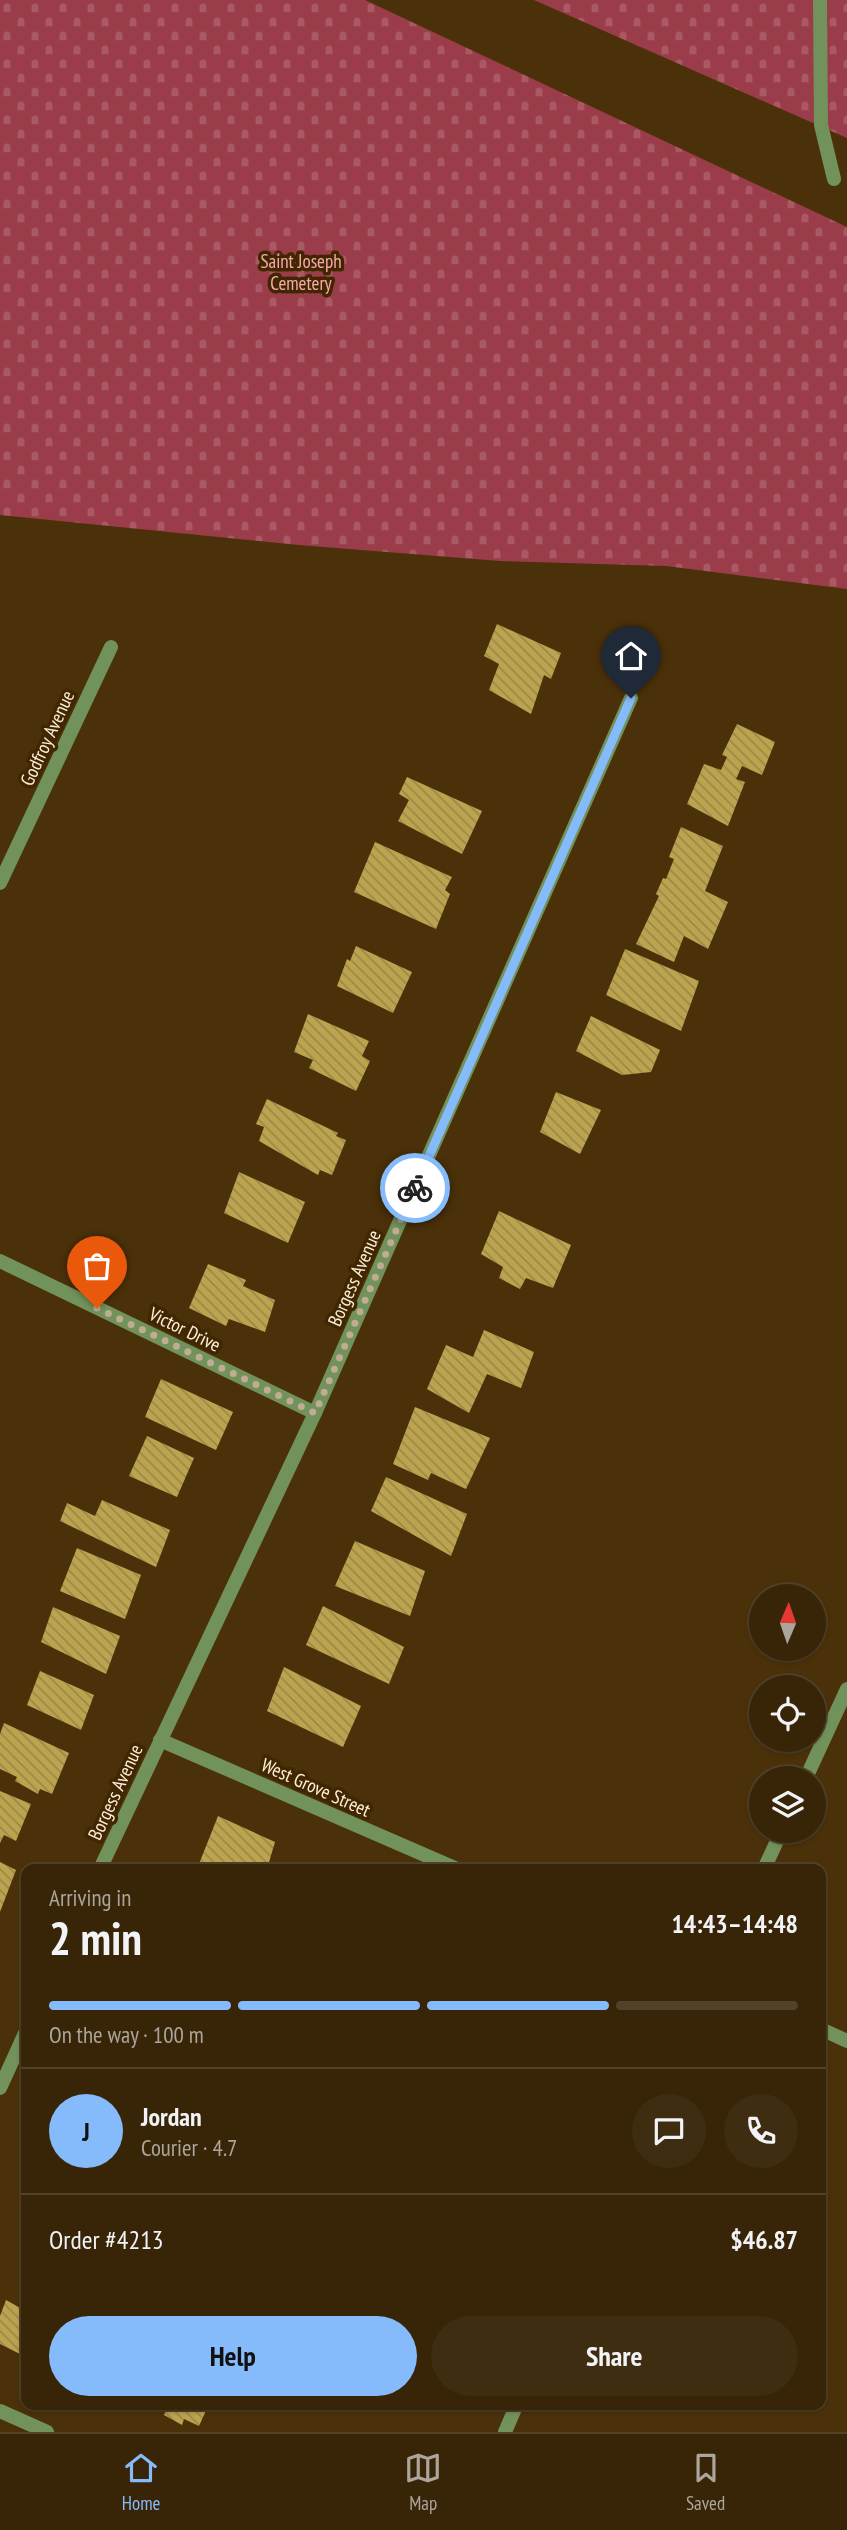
<!DOCTYPE html>
<meta charset="utf-8">
<style>
body{margin:0;font-family:"PT Sans Narrow",sans-serif;background:#3f2d11;color:#f1f3f6;height:100vh;display:flex;flex-direction:column;font-size:26px;white-space:nowrap}
*{box-sizing:border-box;margin:0}
p{font-size:23px;color:#aba59b}
.icon{flex:none;width:38px;height:38px;fill:none;stroke:currentColor;stroke-width:2;stroke-linecap:round;stroke-linejoin:round}
.map{position:relative;flex:1;overflow:hidden}
.details{position:absolute;left:21px;top:1864px;width:805px;height:546px;display:flex;flex-direction:column;background:#382507;border-radius:14px;box-shadow:0 2px 5px #0004,0 0 0 2px #524228}
.details>*{flex:none}
.needle{width:46px;rotate:2deg}
.fabs{position:absolute;left:749px;top:1584px;display:grid;gap:14px}
.fabs a{display:grid;place-items:center;width:77px;height:77px;border-radius:50%;background:#382507;box-shadow:0 2px 5px #0004,0 0 0 2px #524228;font-size:35px}
.pin{position:absolute;display:grid;place-items:center;width:60px;height:60px;color:#fff;margin:-72px -30px;border-radius:50% 50% 50% 0;rotate:-45deg;box-shadow:0 0 7px #0007}
.pin .icon{rotate:45deg}
.courier{position:absolute;display:grid;place-items:center;width:70px;height:70px;margin:-35px;border:5px solid #86bbfb;border-radius:50%;background:#fff;color:#222;box-shadow:0 2px 9px #0007}
.headline em{font-style:normal;font-weight:700}
.headline div{display:flex;flex-direction:column-reverse}
.headline{display:flex;align-items:center;justify-content:space-between;height:119px;padding:0 28px}
h1{font-size:46px;font-weight:700;line-height:52px}
.bar{display:grid;grid-template-columns:repeat(4,1fr);gap:10px 7px;align-content:center;height:84px;padding:0 28px}
.bar i{height:9px;border-radius:5px;background:#524228}
.bar .active{background:#86bbfb}
.bar p{grid-column:span 4}
.line{display:flex;align-items:center;gap:18px;padding:0 28px;border-top:2px solid #524228}
.line div{flex:1}
.round{display:grid;place-items:center;flex:none;width:74px;height:74px;border-radius:37px;background:#3f2d11}
.primary-button{display:flex;gap:14px;margin-top:auto;padding:14px 28px}
.primary-button a{flex:1;height:80px;border-radius:42px;background:#86bbfb;color:#111;font-size:28px;font-weight:700;line-height:80px;text-align:center}
.primary-button a+a{background:#3f2d11;color:#f1f3f6}
.tab-bar{display:flex;justify-content:space-around;align-items:center;height:98px;border-top:2px solid #524228;background:#382507;font-size:19px;color:#aba59b}
.tab-bar a{display:grid;justify-items:center;gap:4px}
.tab-bar .active{color:#86bbfb}
.map>svg:first-child{display:block}
.cemetery{fill:url(#cemetery-stones)}
.building{fill:url(#building-back-hatch)}
.lines{fill:none;stroke-linecap:round;stroke-linejoin:round}
.service{stroke:#72925c;stroke-width:14}
.minor{stroke:#72925c;stroke-width:14}
.done{stroke:#c0ac91;stroke-width:7;stroke-dasharray:0 12.6}
.route{stroke:#86bbfb;stroke-width:9}
.labels{text-anchor:middle;stroke-width:7;stroke-linejoin:round;paint-order:stroke}
.park-label{font-size:19px;fill:#faa8af;stroke:#402700}
.street-label{font-size:19px;fill:#ffefda;stroke:#402700}
</style>
<div class="map">
<svg width="847" height="2432" viewBox="0 0 847 2432">
<defs>
<pattern id="cemetery-stones" width="16" height="16" patternUnits="userSpaceOnUse" patternTransform="scale(1.75)"><rect width="16" height="16" fill="#9a3c4a"/><path d="M2 7V4a2 2 0 0 1 4 0v3zM10 15v-3a2 2 0 0 1 4 0v3z" fill="#a95864"/></pattern>
<pattern id="building-back-hatch" width="6" height="6" patternUnits="userSpaceOnUse" patternTransform="scale(1.75)"><rect width="6" height="6" fill="#bca44f"/><path d="M-1 5l2 2M0 0l6 6M5-1l2 2" fill="none" stroke="#9a884b"/></pattern>
</defs>
<rect width="100%" height="100%" fill="#4b3109"/>
<!-- cemetery -->
<g class="cemetery">
<polygon points="0,0 365,0 847,227 847,589 666,566 500,561 299,545 0,515"/>
<polygon points="534,0 847,0 847,138"/>
</g>
<!-- building -->
<g class="building">
<polygon points="497,624 561,653 551,679 544,675 531,714 489,690 499,664 484,656"/>
<polygon points="737,724 775,742 762,775 742,766 736,779 745,782 728,826 687,804 704,764 721,770 727,757 722,755"/>
<polygon points="407,777 482,811 462,854 398,821 409,800 399,794"/>
<polygon points="681,827 723,846 705,891 728,902 708,949 684,936 674,962 636,944 659,896 656,894 663,878 666,879 674,859 669,857"/>
<polygon points="375,842 452,877 445,890 450,894 436,929 354,892"/>
<polygon points="356,946 412,972 393,1013 337,986 347,959 350,961"/>
<polygon points="625,949 699,981 681,1031 606,995"/>
<polygon points="308,1014 369,1041 362,1056 370,1061 356,1091 309,1068 313,1060 294,1052"/>
<polygon points="591,1016 660,1050 651,1072 622,1075 576,1051"/>
<polygon points="556,1092 601,1110 580,1154 540,1132"/>
<polygon points="267,1099 338,1133 336,1136 346,1140 332,1175 320,1170 318,1175 259,1141 264,1127 256,1124"/>
<polygon points="239,1172 305,1202 288,1243 224,1213"/>
<polygon points="499,1211 571,1245 553,1288 526,1278 520,1289 499,1278 503,1267 481,1254"/>
<polygon points="208,1264 246,1280 243,1286 275,1300 265,1332 229,1319 226,1326 189,1308"/>
<polygon points="484,1330 534,1352 521,1388 487,1374 469,1413 427,1389 446,1345 473,1357"/>
<polygon points="161,1379 233,1412 216,1450 145,1417"/>
<polygon points="415,1407 490,1438 466,1489 431,1473 428,1480 393,1464"/>
<polygon points="147,1436 194,1458 177,1497 129,1476"/>
<polygon points="386,1477 467,1514 451,1556 371,1511"/>
<polygon points="102,1500 170,1530 156,1567 60,1521 67,1503 95,1516"/>
<polygon points="355,1541 425,1571 410,1616 335,1586"/>
<polygon points="77,1548 141,1575 125,1619 60,1591"/>
<polygon points="323,1606 404,1647 389,1684 306,1645"/>
<polygon points="53,1607 120,1636 106,1674 41,1642"/>
<polygon points="284,1667 361,1706 343,1747 267,1711"/>
<polygon points="40,1671 94,1695 81,1730 27,1705"/>
<polygon points="4,1723 69,1753 52,1794 40,1789 38,1794 15,1781 17,1777 0,1769 0,1734"/>
<polygon points="0,1791 31,1804 16,1841 4,1835 0,1843"/>
<polygon points="218,1816 275,1842 267,1869 197,1869"/>
<polygon points="0,1862 16,1870 0,1912"/>
<polygon points="6,2300 26,2311 26,2357 0,2344 0,2316"/>
<polygon points="162,2404 209,2404 199,2426 184,2419 182,2425 164,2415 167,2407"/>
</g>
<g class="lines">
<!-- service -->
<polyline class="service" points="820,0 821,125 834,179"/>
<!-- minor -->
<g class="minor">
<polyline points="0,883 111,647"/>
<polyline points="0,1261 315,1413"/>
<polyline points="160,1740 457,1869"/>
<polyline points="806,1778 847,1689"/>
<polyline points="100,1869 315,1413 631,698"/>
<polyline points="764,1869 782,1830"/>
<polyline points="821,2029 847,2041"/>
<polyline points="0,2088 26,2031"/>
<polyline points="0,2411 47,2432"/>
<polyline points="505,2432 517,2404"/>
</g>
</g>
<g class="lines">
<!-- done -->
<polyline class="done" points="97,1308 315,1413 415,1188"/>
<!-- route -->
<polyline class="route" points="415,1188 631,698"/>
</g>
<g class="labels">
<!-- park labels -->
<g class="park-label">
<text x="301" y="268">Saint Joseph<tspan x="301" dy="22">Cemetery</tspan></text>
</g>
<!-- street labels -->
<g class="street-label">
<text transform="translate(47 738) rotate(-65)" y="7">Godfroy Avenue</text>
<text transform="translate(354 1278) rotate(-66)" y="7">Borgess Avenue</text>
<text transform="translate(185 1329) rotate(26)" y="7">Victor Drive</text>
<text transform="translate(316 1787) rotate(24)" y="7">West Grove Street</text>
<text transform="translate(115 1792) rotate(-65)" y="7">Borgess Avenue</text>
</g>
</g>
</svg>
<div class="fabs">
<a><svg class="needle" viewBox="-14 -14 28 28"><path d="M0-13l5 13h-10z" fill="#e53935"/><path d="M0 13l5-13h-10z" fill="#aba59b"/></svg></a>
<a><svg class="icon" aria-label="locate" viewBox="0 0 24 24"><circle cx="12" cy="12" r="6"/><path d="M12 2v4M12 18v4M2 12h4M18 12h4"/></svg></a>
<a><svg class="icon" aria-label="layers" viewBox="0 0 24 24"><path d="M12 4l9 5-9 5-9-5zM3 14l9 5 9-5"/></svg></a>
</div>
<div class="pin" style="left:97px;top:1308px;background:#ea580c"><svg class="icon" aria-label="bag" viewBox="0 0 24 24"><path d="M5 8h14l-1 12H6zM9 8a3 3 0 0 1 6 0"/></svg></div>
<div class="pin" style="left:631px;top:698px;background:#1f2937"><svg class="icon" aria-label="home" viewBox="0 0 24 24"><path d="M3 11l9-7 9 7M6 9v11h12V9"/></svg></div>
<div class="courier" style="left:415px;top:1188px"><svg class="icon" aria-label="bike" viewBox="0 0 24 24"><circle cx="6" cy="16" r="4"/><circle cx="18" cy="16" r="4"/><path d="M6 16l4-8h5l3 8M10 8l3 8H6M13 5h3"/></svg></div>
<section class="details">
<div class="headline"><div><h1>2 min</h1><p>Arriving in</p></div><em>14:43–14:48</em></div>
<div class="bar"><i class="active"></i><i class="active"></i><i class="active"></i><i></i><p>On the way · 100 m</p></div>
<div class="line" style="height:126px"><b class="round" style="background:#86bbfb;color:#111">J</b><div><b>Jordan</b><p>Courier · 4.7</p></div><a class="round"><svg class="icon" aria-label="chat" viewBox="0 0 24 24"><path d="M4 5h16v11H9l-5 4z"/></svg></a><a class="round"><svg class="icon" aria-label="phone" viewBox="0 0 24 24"><path d="M5 4h4l2 5-3 2q2 4 5 5l2-3 5 2v4C11 20 4 13 5 4z"/></svg></a></div>
<div class="line" style="height:91px"><div>Order #4213</div><b>$46.87</b></div>
<div class="primary-button"><a>Help</a><a>Share</a></div>
</section>
</div>
<nav class="tab-bar">
<a class="active"><svg class="icon" aria-label="home" viewBox="0 0 24 24"><path d="M3 11l9-7 9 7M6 9v11h12V9"/></svg>Home</a>
<a><svg class="icon" aria-label="map" viewBox="0 0 24 24"><path d="M3 6l6-2 6 2 6-2v14l-6 2-6-2-6 2zM9 4v14M15 6v14"/></svg>Map</a>
<a><svg class="icon" aria-label="saved" viewBox="0 0 24 24"><path d="M7 4h10v16l-5-4-5 4z"/></svg>Saved</a>
</nav>
